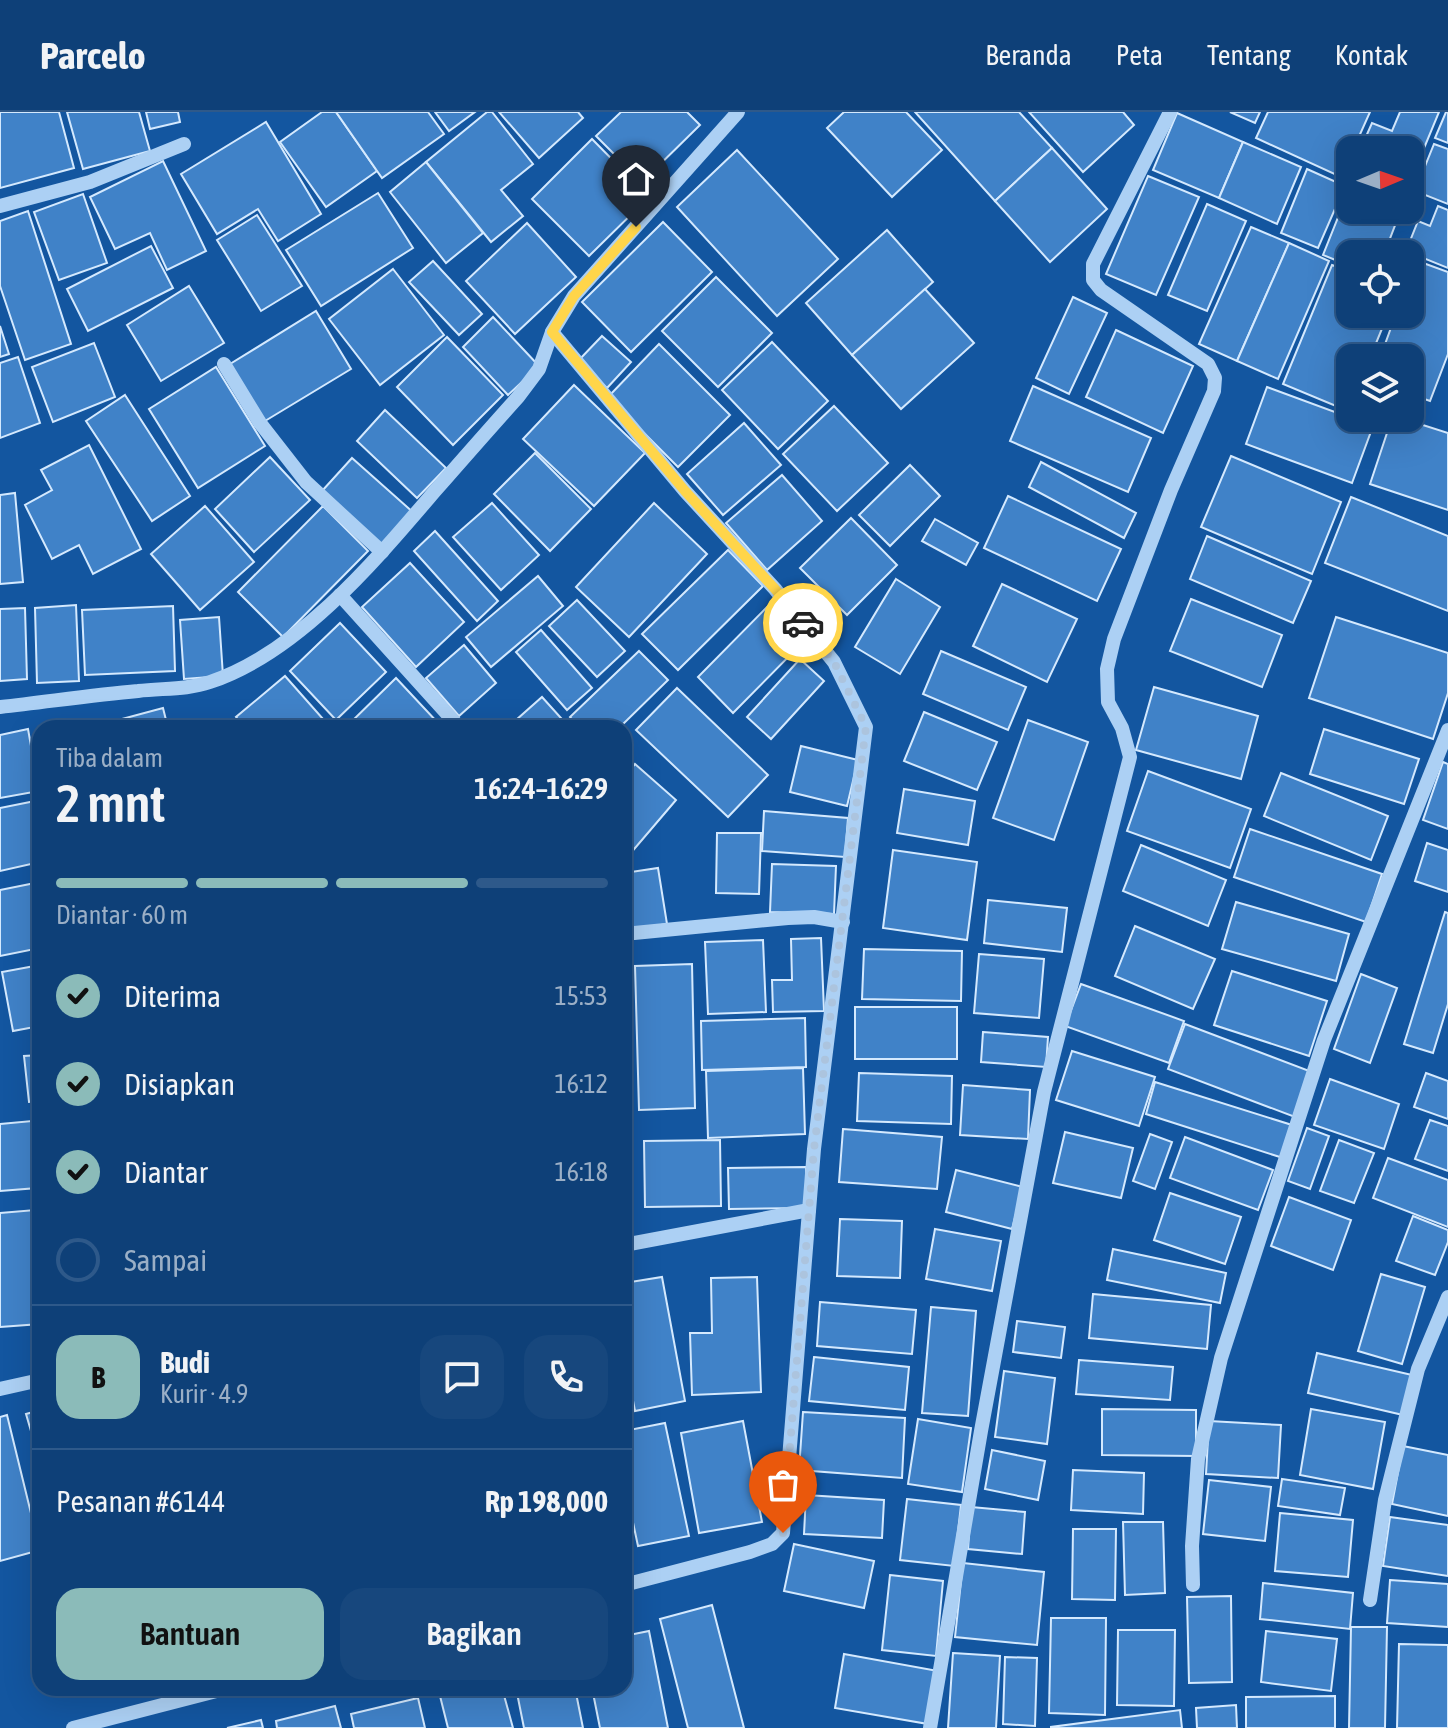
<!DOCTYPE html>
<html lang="id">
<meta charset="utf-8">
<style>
body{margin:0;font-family:"Asap Condensed",sans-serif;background:#17477d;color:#f1f3f6;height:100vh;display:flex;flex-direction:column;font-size:30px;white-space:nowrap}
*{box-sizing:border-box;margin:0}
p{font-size:26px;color:#9bafc6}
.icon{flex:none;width:44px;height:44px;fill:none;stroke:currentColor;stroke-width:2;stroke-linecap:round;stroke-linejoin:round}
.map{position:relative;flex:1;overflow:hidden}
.details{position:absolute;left:32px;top:608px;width:600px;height:976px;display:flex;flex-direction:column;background:#0e4078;border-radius:24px;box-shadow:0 8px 32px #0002,0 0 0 2px #2e598a}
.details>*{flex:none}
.needle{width:52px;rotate:88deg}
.fabs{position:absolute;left:1336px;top:24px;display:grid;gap:16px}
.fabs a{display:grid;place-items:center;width:88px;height:88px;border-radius:16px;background:#0e4078;box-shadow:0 8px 32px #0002,0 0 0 2px #2e598a;font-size:40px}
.pin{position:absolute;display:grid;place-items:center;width:68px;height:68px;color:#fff;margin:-82px -34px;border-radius:50% 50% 50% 0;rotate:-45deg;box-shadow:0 0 8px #0007}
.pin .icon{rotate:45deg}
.courier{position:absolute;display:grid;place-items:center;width:80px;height:80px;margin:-40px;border:6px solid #ffd54a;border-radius:50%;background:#fff;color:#222;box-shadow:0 2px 10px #0007}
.summary em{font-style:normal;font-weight:600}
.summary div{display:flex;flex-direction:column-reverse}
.summary{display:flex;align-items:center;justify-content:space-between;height:136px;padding:0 24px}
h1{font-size:52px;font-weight:600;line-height:60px}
.bar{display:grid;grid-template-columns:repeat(4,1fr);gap:12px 8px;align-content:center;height:96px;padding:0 24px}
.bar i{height:10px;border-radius:6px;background:#2e598a}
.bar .active{background:#8bbbb9}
.bar p{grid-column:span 4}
.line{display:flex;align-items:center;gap:20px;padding:0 24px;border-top:2px solid #2e598a}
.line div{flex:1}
.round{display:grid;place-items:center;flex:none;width:84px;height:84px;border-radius:24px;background:#17477d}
ol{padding:0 24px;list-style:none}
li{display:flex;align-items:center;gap:24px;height:88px}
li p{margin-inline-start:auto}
li .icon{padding:8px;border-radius:50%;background:#8bbbb9;color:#111;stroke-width:4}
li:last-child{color:#9bafc6}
li i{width:44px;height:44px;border:4px solid #2e598a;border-radius:50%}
.action{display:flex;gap:16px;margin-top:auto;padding:16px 24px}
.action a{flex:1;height:92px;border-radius:24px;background:#8bbbb9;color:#111;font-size:32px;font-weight:600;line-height:92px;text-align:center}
.action a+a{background:#17477d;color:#f1f3f6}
header{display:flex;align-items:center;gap:48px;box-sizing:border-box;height:112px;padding:0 40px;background:#0e4078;border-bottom:2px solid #2e598a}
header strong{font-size:38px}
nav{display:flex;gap:44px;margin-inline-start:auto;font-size:28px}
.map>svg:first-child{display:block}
.building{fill:#4082c8;stroke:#d4e9fe;stroke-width:2}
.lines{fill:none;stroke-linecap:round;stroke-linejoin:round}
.minor{stroke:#acd0f4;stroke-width:14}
.done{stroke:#acc4de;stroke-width:8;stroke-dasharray:0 14.4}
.route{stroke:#ffd54a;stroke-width:10}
</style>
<header>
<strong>Parcelo</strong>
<nav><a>Beranda</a><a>Peta</a><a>Tentang</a><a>Kontak</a></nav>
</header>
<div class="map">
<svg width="1448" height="1616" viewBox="0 0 1448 1616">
<rect width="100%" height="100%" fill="#1356a0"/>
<!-- building -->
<g class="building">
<polygon points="0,0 59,0 74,56 0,76"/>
<polygon points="67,0 139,0 150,39 83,57"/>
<polygon points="146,0 178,0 180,10 150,17"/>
<polygon points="322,0 336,0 377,59 326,95 280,30"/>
<polygon points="336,0 428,0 444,22 382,66"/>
<polygon points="435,0 475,0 449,19"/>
<polygon points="487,0 492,0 533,52 501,78 523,104 491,130 426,50"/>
<polygon points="499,0 578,0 583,6 539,46"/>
<polygon points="621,0 687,0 700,13 642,70 596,24"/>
<polygon points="844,0 906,0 942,38 892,85 827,16"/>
<polygon points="915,0 1019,0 1052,36 995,89"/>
<polygon points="1029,0 1123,0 1134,13 1083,60"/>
<polygon points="1230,0 1260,0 1255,11"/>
<polygon points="1268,0 1370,0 1353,38 1350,38 1350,45 1341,65 1256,26"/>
<polygon points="1400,0 1439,0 1410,70 1410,38 1360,38 1372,11 1392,19"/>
<polygon points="1446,0 1448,0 1448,31 1435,26"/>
<polygon points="1177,1 1243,30 1219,86 1153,58"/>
<polygon points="266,10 321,102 278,129 258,97 217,122 181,62"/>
<polygon points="592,27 649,85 589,144 532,87"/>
<polygon points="1243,30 1301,55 1277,112 1219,86"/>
<polygon points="1434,32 1448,37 1448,92 1415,79"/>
<polygon points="1052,36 1107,97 1050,150 995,89"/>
<polygon points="737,38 838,147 777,204 677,95"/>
<polygon points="163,49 206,139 167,158 150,121 115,137 90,85"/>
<polygon points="426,50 483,121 446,151 390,80"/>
<polygon points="1307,57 1345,74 1318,136 1281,121"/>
<polygon points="1148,64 1199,85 1156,183 1106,162"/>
<polygon points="378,81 413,136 321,194 286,138"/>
<polygon points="83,82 107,151 59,168 34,100"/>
<polygon points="1347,83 1350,84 1350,98 1386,98 1399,103 1384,142 1350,142 1350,154 1323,143"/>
<polygon points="1207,92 1246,109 1207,199 1168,183"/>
<polygon points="1438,94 1448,98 1448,156 1406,139 1418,109 1430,114"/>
<polygon points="28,99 71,232 25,248 0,174 0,109"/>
<polygon points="257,103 302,174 261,199 217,128"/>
<polygon points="663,110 712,160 631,240 582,190"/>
<polygon points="527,111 576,165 515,222 466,169"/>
<polygon points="1251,115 1289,131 1237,249 1199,232"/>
<polygon points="887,118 933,170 852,243 806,191"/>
<polygon points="1289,131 1329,149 1278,267 1237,249"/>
<polygon points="151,134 173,176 88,219 67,177"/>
<polygon points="1415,148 1448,160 1448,242 1430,289 1410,282 1410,246 1380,246 1396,202 1410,202 1410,163"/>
<polygon points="433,149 482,202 459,223 409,170"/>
<polygon points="1332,153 1350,160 1350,202 1388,202 1370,246 1350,246 1348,299 1283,272"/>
<polygon points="393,157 444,223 380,273 329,207"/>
<polygon points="716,165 772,221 718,275 662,219"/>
<polygon points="189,174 224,231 161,269 127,213"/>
<polygon points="925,177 974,231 901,297 852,243"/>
<polygon points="1073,185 1107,201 1069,282 1036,266"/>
<polygon points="316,199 351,257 265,309 230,252"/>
<polygon points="493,205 539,254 508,283 463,235"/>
<polygon points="0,214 9,242 0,245"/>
<polygon points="1116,218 1193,254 1163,321 1086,285"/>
<polygon points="602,224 631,250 607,276 578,249"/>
<polygon points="447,225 503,283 453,333 397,275"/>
<polygon points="772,230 828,289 778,337 722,278"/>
<polygon points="94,231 115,285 53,310 32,255"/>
<polygon points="659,232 730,303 678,355 608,285"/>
<polygon points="18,245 40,311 0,326 0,251"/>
<polygon points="216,255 265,334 198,376 149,297"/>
<polygon points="574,273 645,341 594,394 523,327"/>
<polygon points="1033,274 1151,326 1128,380 1010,329"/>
<polygon points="1267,275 1373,314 1352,371 1246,332"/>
<polygon points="125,283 190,384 152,409 86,309"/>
<polygon points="834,294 888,351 837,399 783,342"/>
<polygon points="385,298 446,356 417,386 357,329"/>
<polygon points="1392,306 1401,306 1448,321 1448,398 1370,372"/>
<polygon points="744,311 781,353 723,403 687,362"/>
<polygon points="89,333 141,437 93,462 79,433 52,447 25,393 52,378 41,358"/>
<polygon points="535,341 591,397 550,439 494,382"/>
<polygon points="1231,344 1341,390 1312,462 1201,415"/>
<polygon points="270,345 310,388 254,440 215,397"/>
<polygon points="352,346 415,402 384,435 322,379"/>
<polygon points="1041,350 1136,401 1124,426 1029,375"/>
<polygon points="910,353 940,384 890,434 859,403"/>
<polygon points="782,363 822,409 767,458 726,411"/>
<polygon points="15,381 23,470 0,472 0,383"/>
<polygon points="1008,384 1121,437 1097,489 984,436"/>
<polygon points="1351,385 1448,424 1448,499 1325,451"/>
<polygon points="492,391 539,443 501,478 453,425"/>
<polygon points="654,391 707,442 629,525 576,475"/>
<polygon points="205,394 254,450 200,498 151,442"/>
<polygon points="323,394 368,439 283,525 238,480"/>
<polygon points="851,406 897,453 847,503 800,456"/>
<polygon points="935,407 978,431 966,453 922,429"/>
<polygon points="435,419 498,489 477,509 414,439"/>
<polygon points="1207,424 1311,469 1293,511 1190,467"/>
<polygon points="728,438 763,474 678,558 642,522"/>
<polygon points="410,451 464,510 416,555 362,495"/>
<polygon points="538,464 563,494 491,555 466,525"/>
<polygon points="896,467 940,495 900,562 855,535"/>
<polygon points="1002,472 1077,507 1047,570 973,534"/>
<polygon points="1191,487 1282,523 1262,575 1170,539"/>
<polygon points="577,488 625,539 597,565 549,514"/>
<polygon points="774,488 810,523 733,601 698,565"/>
<polygon points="76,493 79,569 37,571 35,496"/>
<polygon points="173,494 175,559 85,563 82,498"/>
<polygon points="25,496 27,567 0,569 0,497"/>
<polygon points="219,505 223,564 184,567 180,508"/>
<polygon points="1336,505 1448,541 1448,581 1433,627 1309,586"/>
<polygon points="340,511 386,560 336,608 290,559"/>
<polygon points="541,518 592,576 567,598 516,540"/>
<polygon points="464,533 496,571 459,604 426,566"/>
<polygon points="639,539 668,568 619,616 580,616 570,605"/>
<polygon points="941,539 1026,575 1008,618 923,582"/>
<polygon points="800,547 824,569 771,627 747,605"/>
<polygon points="285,564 331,616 245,616 236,605"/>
<polygon points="396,566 439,612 435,616 345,616"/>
<polygon points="1154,575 1258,604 1241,667 1136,638"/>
<polygon points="677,576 768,663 728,705 636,618"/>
<polygon points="542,585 570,616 507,616"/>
<polygon points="163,596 168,616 92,616 92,615"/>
<polygon points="924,600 997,630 977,678 904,649"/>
<polygon points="1028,608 1088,630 1054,728 993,706"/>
<polygon points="28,617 39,679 0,686 0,623"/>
<polygon points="1324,617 1419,647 1404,692 1310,662"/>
<polygon points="801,634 858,648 847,694 790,680"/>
<polygon points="1443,650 1448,652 1448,717 1423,708"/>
<polygon points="635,652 676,688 624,749 624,665"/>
<polygon points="1148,659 1251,697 1230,756 1127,719"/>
<polygon points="1281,661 1388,704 1371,748 1264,704"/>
<polygon points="904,677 975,689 968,733 897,721"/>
<polygon points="40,688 40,750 0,759 0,696"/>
<polygon points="764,699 848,706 845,745 762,739"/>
<polygon points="1250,717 1382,762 1366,810 1234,765"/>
<polygon points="717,721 761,721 759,782 716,781"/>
<polygon points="1427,731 1448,738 1448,780 1415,769"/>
<polygon points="1141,733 1226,768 1208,814 1123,779"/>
<polygon points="893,738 977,750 967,828 883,816"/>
<polygon points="772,752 836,754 834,802 770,800"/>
<polygon points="658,756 667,812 624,819 624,761"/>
<polygon points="40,770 40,836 0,844 0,778"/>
<polygon points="988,788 1067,796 1062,840 984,831"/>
<polygon points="1236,790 1349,822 1336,869 1222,837"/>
<polygon points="1445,800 1448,801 1448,892 1433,941 1404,932"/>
<polygon points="1135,814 1215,847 1193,897 1115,864"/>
<polygon points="821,826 824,899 773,900 772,868 792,868 791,827"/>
<polygon points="763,828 766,900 708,902 705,830"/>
<polygon points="864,837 962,839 961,889 862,887"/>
<polygon points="979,842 1044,847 1039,906 974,901"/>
<polygon points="692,852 695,996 639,998 635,854"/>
<polygon points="40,853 40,914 13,919 2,860"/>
<polygon points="1232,859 1327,889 1309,944 1214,913"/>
<polygon points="1361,862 1397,876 1370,951 1334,937"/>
<polygon points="1081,872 1184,909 1169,951 1065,914"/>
<rect x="855" y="895" width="102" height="52"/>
<polygon points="805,906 806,955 702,958 701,909"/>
<polygon points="1185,912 1312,960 1295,1005 1168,957"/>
<polygon points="983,920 1048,925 1046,955 981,950"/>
<polygon points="1072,939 1155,965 1139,1014 1056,988"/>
<polygon points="40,943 40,989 29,990 24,944"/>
<polygon points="624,945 629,945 630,1003 624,1004"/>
<polygon points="803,956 805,1022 708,1026 706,959"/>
<polygon points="859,961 952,964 951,1012 857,1009"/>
<polygon points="1426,961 1448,969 1448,1007 1414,995"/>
<polygon points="1330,967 1399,992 1384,1037 1314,1013"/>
<polygon points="1155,970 1292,1013 1283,1046 1146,1002"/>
<polygon points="963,973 1030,978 1028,1027 960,1023"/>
<polygon points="1430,1008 1448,1014 1448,1059 1415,1047"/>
<polygon points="32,1009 37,1076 0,1079 0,1012"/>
<polygon points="1307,1016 1329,1024 1310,1077 1288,1069"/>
<polygon points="843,1017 942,1025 937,1077 839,1070"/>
<polygon points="1065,1020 1133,1036 1121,1086 1053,1071"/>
<polygon points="1150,1022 1172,1030 1155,1077 1133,1069"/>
<polygon points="1185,1025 1273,1058 1258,1098 1170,1066"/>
<polygon points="720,1028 721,1094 645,1095 644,1029"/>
<polygon points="1339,1028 1374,1041 1354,1091 1320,1079"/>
<polygon points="1388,1046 1448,1068 1448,1115 1373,1086"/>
<polygon points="806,1055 807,1096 729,1097 728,1056"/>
<polygon points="956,1058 1023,1075 1012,1117 946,1100"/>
<polygon points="1170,1081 1241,1105 1225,1152 1154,1128"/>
<polygon points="1289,1085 1351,1108 1333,1158 1271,1134"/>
<polygon points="35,1098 40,1164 40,1212 0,1215 0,1101"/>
<polygon points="1413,1104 1448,1118 1448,1130 1435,1163 1396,1149"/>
<polygon points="840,1107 902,1109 900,1166 837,1164"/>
<polygon points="935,1117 1001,1129 992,1179 926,1167"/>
<polygon points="1113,1137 1226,1161 1220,1191 1107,1168"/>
<polygon points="1381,1162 1425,1175 1402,1252 1358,1239"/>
<polygon points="662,1165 685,1289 635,1299 624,1242 624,1171"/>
<polygon points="757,1165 761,1280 692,1283 690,1221 712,1221 711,1166"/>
<polygon points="1093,1182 1211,1193 1207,1237 1089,1226"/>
<polygon points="820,1190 916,1198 912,1242 817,1234"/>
<polygon points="931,1195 976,1199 968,1304 922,1301"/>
<polygon points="1017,1209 1065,1215 1061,1246 1013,1240"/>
<polygon points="1317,1241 1412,1263 1403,1303 1308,1281"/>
<polygon points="814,1245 909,1255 905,1298 809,1289"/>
<polygon points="1079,1248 1173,1255 1170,1288 1076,1282"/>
<polygon points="1004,1259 1055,1266 1047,1332 995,1325"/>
<polygon points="1102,1297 1196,1298 1196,1344 1102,1343"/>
<polygon points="1311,1297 1385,1310 1373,1377 1300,1363"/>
<polygon points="40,1298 40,1350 26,1302"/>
<polygon points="803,1300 905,1306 902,1366 799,1358"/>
<polygon points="7,1303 40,1438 0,1449 0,1305"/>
<polygon points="918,1307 971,1316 962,1380 908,1372"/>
<polygon points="743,1309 762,1410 699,1421 681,1321"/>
<polygon points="1209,1309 1281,1313 1278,1366 1206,1362"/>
<polygon points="665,1311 689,1424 638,1434 624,1368 624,1319"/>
<polygon points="1403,1334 1448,1343 1448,1404 1392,1392"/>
<polygon points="992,1338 1045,1349 1038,1388 985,1377"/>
<polygon points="1073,1358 1144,1361 1143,1402 1071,1398"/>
<polygon points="1282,1367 1345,1376 1340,1403 1278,1394"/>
<polygon points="1209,1368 1271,1375 1265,1429 1203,1422"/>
<polygon points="806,1383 884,1388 882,1426 804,1422"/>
<polygon points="907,1387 961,1393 954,1454 900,1448"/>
<polygon points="971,1395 1025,1400 1022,1442 968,1437"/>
<polygon points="1280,1401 1353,1408 1348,1465 1275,1459"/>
<polygon points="1390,1405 1448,1413 1448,1464 1383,1454"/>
<polygon points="1123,1410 1163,1410 1165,1481 1125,1483"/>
<polygon points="1073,1417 1116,1417 1115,1488 1072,1487"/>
<polygon points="794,1432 874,1449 864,1496 784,1479"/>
<polygon points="963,1451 1044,1460 1037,1533 955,1525"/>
<polygon points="890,1463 943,1469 936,1544 882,1538"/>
<polygon points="1390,1468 1448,1472 1448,1515 1387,1511"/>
<polygon points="1263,1471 1353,1481 1350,1517 1260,1507"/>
<polygon points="1231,1484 1232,1570 1189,1571 1187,1485"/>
<polygon points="712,1493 744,1616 688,1616 660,1507"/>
<polygon points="1051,1506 1106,1506 1105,1603 1049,1601"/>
<polygon points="1351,1515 1387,1515 1385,1616 1349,1616"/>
<polygon points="1118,1518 1175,1518 1174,1594 1117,1593"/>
<polygon points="649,1519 668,1616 600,1616 592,1576 624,1576 624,1524"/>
<polygon points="1266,1519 1337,1527 1331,1579 1261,1570"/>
<polygon points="1399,1532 1448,1533 1448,1616 1397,1616"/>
<polygon points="953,1541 1000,1544 996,1616 948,1616"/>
<polygon points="844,1542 938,1559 928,1612 835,1596"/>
<polygon points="1005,1545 1037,1546 1035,1614 1003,1612"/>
<polygon points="438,1576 502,1576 513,1616 448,1616"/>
<polygon points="516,1576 575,1576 583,1616 524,1616"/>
<polygon points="1335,1584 1335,1616 1246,1616 1246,1585"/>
<polygon points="418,1586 425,1616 354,1616 351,1602"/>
<polygon points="1236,1593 1237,1616 1197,1616 1196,1596"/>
<polygon points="335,1594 341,1616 277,1616 276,1609"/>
<polygon points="1180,1598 1182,1616 1051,1616 1051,1615"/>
<polygon points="261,1608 263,1616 227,1616"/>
</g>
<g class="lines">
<!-- minor -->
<g class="minor">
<polyline points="0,94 90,70 184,32"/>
<polyline points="552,220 685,379 775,477 834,550 866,615 814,1037 783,1421 772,1432 750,1440 624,1473"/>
<polyline points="224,252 260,311 306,370 382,440"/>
<polyline points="340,483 460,616"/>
<path d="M 0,595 C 46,590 92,583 138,579 C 163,576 187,578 210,570 C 298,541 375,449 434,380 C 462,348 490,316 518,285 L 539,257 L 552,220 L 574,184 L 738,0"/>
<polyline points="624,822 788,806 814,805 843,810"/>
<polyline points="624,1133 809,1098"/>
<polyline points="0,1277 40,1268"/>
<polyline points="1193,1473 1192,1434 1198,1347 1221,1246 1324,928 1448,618"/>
<polyline points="1370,1488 1385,1388 1418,1257 1448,1185"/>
<polyline points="73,1616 228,1576"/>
<polyline points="930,1616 981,1319 1044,980 1130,645 1122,616 1108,590 1107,557 1114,527 1171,378 1214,279 1215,266 1208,252 1101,178 1093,168 1093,152 1170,0"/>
</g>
</g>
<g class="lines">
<!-- done -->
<polyline class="done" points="783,1421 814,1037 866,615 834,550 803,511"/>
<!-- route -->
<polyline class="route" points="636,115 574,184 552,220 685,379 775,477 803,511"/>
</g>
</svg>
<div class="fabs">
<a><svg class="needle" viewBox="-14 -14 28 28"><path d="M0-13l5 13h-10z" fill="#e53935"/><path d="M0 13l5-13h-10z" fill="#9bafc6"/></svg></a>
<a><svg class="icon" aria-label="locate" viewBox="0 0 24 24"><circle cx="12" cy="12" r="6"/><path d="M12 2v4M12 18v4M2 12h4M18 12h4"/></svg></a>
<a><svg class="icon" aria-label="layers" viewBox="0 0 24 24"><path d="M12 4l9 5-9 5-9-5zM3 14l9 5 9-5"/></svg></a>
</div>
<div class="pin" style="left:783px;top:1421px;background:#ea580c"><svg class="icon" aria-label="bag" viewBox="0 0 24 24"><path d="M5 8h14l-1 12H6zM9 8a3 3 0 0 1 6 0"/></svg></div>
<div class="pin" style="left:636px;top:115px;background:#1f2937"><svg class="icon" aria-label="home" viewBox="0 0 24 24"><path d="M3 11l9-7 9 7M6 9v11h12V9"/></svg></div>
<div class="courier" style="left:803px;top:511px"><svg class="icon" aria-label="car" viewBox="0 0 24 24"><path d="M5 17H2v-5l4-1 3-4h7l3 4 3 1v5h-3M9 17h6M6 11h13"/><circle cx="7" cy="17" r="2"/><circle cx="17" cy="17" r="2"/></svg></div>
<section class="details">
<div class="summary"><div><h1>2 mnt</h1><p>Tiba dalam</p></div><em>16:24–16:29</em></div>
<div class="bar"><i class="active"></i><i class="active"></i><i class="active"></i><i></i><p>Diantar · 60 m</p></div>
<ol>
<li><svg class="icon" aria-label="check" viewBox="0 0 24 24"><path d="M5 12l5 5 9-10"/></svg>Diterima<p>15:53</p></li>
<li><svg class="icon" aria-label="check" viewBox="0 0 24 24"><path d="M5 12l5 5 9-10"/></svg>Disiapkan<p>16:12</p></li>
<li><svg class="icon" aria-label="check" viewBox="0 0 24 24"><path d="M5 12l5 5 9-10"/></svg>Diantar<p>16:18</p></li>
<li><i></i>Sampai</li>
</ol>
<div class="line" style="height:144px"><b class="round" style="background:#8bbbb9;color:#111">B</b><div><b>Budi</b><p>Kurir · 4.9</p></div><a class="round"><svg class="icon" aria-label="chat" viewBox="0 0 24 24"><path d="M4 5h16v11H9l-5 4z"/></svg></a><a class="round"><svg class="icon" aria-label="phone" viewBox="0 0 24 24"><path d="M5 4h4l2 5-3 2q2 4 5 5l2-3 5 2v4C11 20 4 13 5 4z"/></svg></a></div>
<div class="line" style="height:104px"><div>Pesanan #6144</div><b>Rp 198,000</b></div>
<div class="action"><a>Bantuan</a><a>Bagikan</a></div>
</section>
</div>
